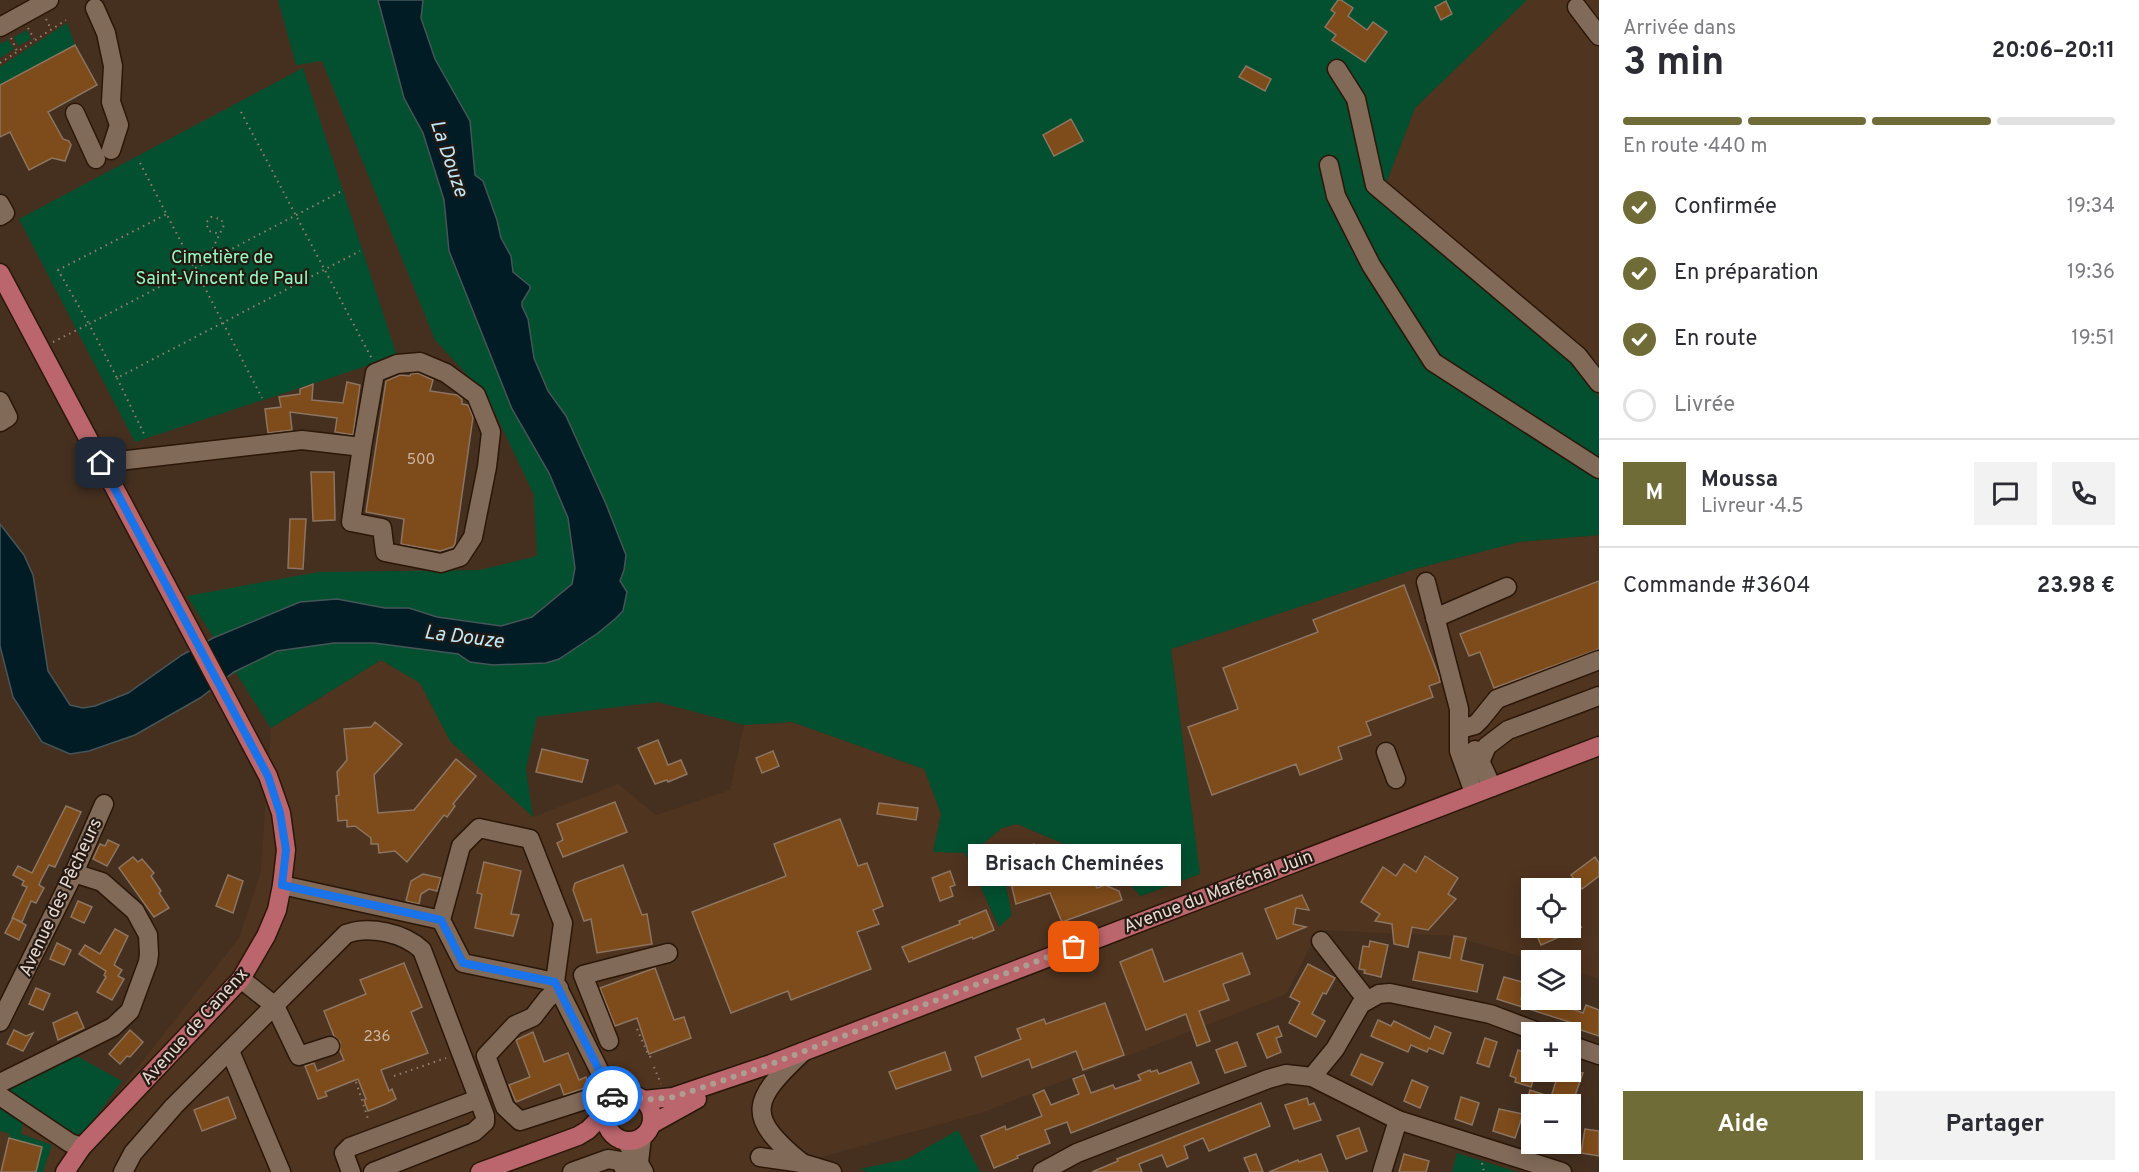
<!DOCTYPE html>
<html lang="fr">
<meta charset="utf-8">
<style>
body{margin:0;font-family:Overpass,sans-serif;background:#f2f2f3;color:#2b2b33;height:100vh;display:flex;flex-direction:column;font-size:22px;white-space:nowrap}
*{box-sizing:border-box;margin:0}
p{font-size:20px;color:#7c7c81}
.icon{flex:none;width:33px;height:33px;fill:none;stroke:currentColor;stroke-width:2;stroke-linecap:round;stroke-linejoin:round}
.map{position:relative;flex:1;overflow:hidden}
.details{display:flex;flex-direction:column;background:#fff;width:540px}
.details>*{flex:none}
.buttons{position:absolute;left:1521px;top:878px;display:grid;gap:12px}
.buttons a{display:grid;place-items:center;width:60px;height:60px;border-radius:0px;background:#fff;box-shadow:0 3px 15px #0003;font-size:30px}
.pin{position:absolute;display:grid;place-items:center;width:51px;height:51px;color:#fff;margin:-26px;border-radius:12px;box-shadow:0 3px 9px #0006}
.courier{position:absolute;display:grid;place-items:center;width:60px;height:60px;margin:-30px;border:4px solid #1a73e8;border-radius:50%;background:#fff;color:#222;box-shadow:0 2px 8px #0007}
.bubble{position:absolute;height:42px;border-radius:0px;background:#fff;box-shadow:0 3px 15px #0003;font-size:20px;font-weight:700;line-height:42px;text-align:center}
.headline em{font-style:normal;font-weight:700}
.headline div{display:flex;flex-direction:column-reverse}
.headline{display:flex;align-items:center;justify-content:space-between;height:102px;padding:0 24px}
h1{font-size:39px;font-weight:700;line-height:45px}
.bar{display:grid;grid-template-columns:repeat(4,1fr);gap:9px 6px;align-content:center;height:72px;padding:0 24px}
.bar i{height:8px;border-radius:4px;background:#e1e1e2}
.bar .active{background:#706c38}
.bar p{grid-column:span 4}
.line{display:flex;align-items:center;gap:15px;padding:0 24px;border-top:2px solid #e1e1e2}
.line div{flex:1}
.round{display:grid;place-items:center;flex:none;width:63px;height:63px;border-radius:0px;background:#f2f2f3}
ol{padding:0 24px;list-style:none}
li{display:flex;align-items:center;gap:18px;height:66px}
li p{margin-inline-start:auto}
li .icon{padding:6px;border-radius:50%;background:#706c38;color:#fff;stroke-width:4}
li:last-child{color:#7c7c81}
li i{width:33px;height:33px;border:3px solid #e1e1e2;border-radius:50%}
.action{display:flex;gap:12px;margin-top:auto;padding:12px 24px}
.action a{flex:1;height:69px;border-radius:0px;background:#706c38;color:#fff;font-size:24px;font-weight:700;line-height:69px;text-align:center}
.action a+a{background:#f2f2f3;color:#2b2b33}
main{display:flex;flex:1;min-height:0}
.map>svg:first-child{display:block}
.built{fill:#4f341f;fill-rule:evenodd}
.green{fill:#02502f}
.water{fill:#011c25;stroke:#465558;stroke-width:1.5}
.building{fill:#7e4b1a;stroke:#8c7562;stroke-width:1.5}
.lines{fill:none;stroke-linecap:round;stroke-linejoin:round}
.minor-casing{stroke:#2a1708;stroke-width:21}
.major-casing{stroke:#2a1708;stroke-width:21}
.path{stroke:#938174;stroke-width:2;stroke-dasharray:1.5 4.5;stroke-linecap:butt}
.minor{stroke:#826a59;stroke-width:18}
.major{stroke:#bb666d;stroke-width:18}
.done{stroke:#ae9e92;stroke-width:6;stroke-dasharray:0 10.8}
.route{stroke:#1a73e8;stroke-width:8}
.labels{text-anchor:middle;stroke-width:4.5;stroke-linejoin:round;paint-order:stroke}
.number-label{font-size:15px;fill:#cdb6a2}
.park-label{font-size:18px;fill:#95f9c0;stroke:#241a13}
.street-label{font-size:18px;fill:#e7d9cf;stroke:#241a13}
.water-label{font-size:20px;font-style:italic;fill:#c0ebfb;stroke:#241a13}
</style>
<main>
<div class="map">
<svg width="1599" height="1172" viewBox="0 0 1599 1172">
<rect width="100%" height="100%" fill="#453020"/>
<!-- built -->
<g class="built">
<polygon points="1527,0 1599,0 1599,397 1571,361 1384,189 1415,108"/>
<path d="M 1599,535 L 1599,979 L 1571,970 L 1570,960 L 1535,960 L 1452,936 L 1319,930 L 1286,994 L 981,1113 L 767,1172 L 0,1172 L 0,1106 L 73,1150 L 239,938 L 261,871 L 271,728 L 381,660 L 420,683 L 450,741 L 533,817 L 618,784 L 656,815 L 730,790 L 744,725 L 792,722 L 925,769 L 941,814 L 933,852 L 965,853 L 998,926 L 999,854 L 981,857 L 978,848 L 1002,828 L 1017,824 L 1107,862 L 1141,896 L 1200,874 L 1171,649 L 1415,569 L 1519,542 ZM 1532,888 L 1570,888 L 1570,927 L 1532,927 Z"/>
</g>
<!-- green -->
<g class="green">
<polygon points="278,0 1527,0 1415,108 1384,189 1571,361 1599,397 1599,535 1519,542 1415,569 1171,649 1200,874 1141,896 1107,862 1017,824 1002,828 978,848 981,857 999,854 1012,915 999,927 965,853 933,852 941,814 924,769 792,722 744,725 658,702 537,717 526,769 533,817 450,741 420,683 381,660 271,728 187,596 319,572 480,570 537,556 534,495 487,396 435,340 322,61 296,65"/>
<polygon points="67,23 75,45 0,85 0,67"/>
<polygon points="27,30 31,39 18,46 14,37"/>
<polygon points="8,40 14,49 0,58 0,44"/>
<polygon points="303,68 397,356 135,442 19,219"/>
<polygon points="75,1055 122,1081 84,1133 73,1135 10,1094 8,1087"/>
<polygon points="0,1107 23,1123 21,1134 52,1145 43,1172 36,1172 42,1147 9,1138 10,1134 0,1131"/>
<polygon points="958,1130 980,1172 868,1172 860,1169 907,1159"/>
<polygon points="1457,1153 1517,1172 1452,1172"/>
</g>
<!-- water -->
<polygon class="water" points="378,0 423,0 421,18 435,59 470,121 475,175 483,181 497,220 501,238 511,256 513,272 530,286 530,289 522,302 522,306 528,319 534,358 548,391 566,416 606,504 626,555 624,570 620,581 627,592 623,611 615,619 598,633 559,659 546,663 493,665 470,662 458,654 374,643 334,643 277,651 234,672 200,698 135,735 89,751 70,754 42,742 13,697 0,646 0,524 24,555 33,575 48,671 70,705 83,708 95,706 128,693 182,655 213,638 300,602 337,599 385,608 409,608 437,617 501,626 532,617 572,584 575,568 568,518 549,473 512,409 449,251 444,200 423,133 404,98"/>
<!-- building -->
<g class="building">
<polygon points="1338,0 1341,0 1353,8 1348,16 1367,30 1373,22 1387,32 1365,62 1332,40 1336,35 1325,27 1335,13 1331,10"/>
<polygon points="1446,1 1452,14 1441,20 1435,7"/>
<polygon points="75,45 97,85 48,112 63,139 69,141 71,145 65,161 52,158 29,170 10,132 0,137 0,85"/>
<polygon points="1246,66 1271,79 1265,91 1239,77"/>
<polygon points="1071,119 1083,141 1054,156 1043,135"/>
<polygon points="418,373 433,380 430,391 457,395 462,399 462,404 468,405 473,417 455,544 453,547 440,551 401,544 404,519 366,512 386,381 400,375 410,376 411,374"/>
<polygon points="347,382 360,385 353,435 335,432 337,418 290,412 292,430 268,433 265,409 281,407 279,397 300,394 300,389 313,384 312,400 343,403"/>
<polygon points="311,472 334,472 335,520 313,521"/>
<polygon points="290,519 306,519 303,569 288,568"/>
<polygon points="1599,581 1599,649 1494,688 1480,652 1469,656 1460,634"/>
<polygon points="1404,585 1439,677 1440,682 1429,686 1433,697 1366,722 1371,735 1338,747 1342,759 1300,775 1296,764 1212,795 1188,727 1238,709 1223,668 1318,632 1313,620"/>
<polygon points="375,722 402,744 374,775 378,813 414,810 456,759 476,776 453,804 455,806 447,817 444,815 407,862 395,851 379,853 378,844 371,844 371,838 355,826 347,827 347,820 338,821 336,796 339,795 337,772 347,760 344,729 371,727"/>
<polygon points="658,740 668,765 681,760 687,774 668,782 667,780 655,784 638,748"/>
<polygon points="542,749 588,760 582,782 536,772"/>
<polygon points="773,751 779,766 762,773 756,758"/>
<polygon points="615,802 627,832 563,857 557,843 563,840 557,824"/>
<polygon points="879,803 918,808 916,820 877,814"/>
<polygon points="66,806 81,812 55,867 49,865 41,880 39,885 44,888 36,903 31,901 22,922 12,918 27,887 22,885 24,881 13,875 18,866 32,873"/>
<polygon points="840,819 858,866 867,863 883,906 873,910 879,924 857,932 871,969 791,1000 788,991 731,1013 692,912 786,876 774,844"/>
<polygon points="108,840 119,845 107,866 93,859 100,844 105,846"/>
<polygon points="1034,844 1050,858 1056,881 1074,875 1078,884 1093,879 1097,888 1105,885 1119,891 1122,900 1062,922 1050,893 1016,904 1004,854"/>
<polygon points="1425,856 1458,878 1448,894 1456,899 1428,930 1412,927 1408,947 1394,944 1392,924 1375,921 1380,914 1361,902 1383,867 1396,876 1404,864 1416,872"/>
<polygon points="133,857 138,862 142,859 154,873 151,876 161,891 159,893 169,908 154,917 119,868"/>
<polygon points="1595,857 1599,863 1599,876 1582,889 1571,875"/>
<polygon points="484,862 521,871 511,914 519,915 513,936 475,928 482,894 477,893"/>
<polygon points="623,865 642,915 647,914 652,944 597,953 591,919 584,921 573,890 575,883"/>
<polygon points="950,871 955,885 950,887 953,896 940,901 932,878"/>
<polygon points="423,874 441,878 437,891 429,889 421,894 419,904 406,901 411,881"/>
<polygon points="228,875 243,881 233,913 216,906"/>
<polygon points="1302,895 1309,910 1296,908 1293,924 1306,927 1277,939 1265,909"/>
<polygon points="78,901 92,907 84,923 71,917"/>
<polygon points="986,910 994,930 973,939 972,937 909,962 902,947 960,924 959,921"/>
<polygon points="13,918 26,925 19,940 5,933"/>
<polygon points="1533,927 1582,927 1541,945"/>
<polygon points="115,929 128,936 114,965 122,970 118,976 124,979 112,1000 97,992 106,977 104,975 106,971 79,954 85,945 100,954"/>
<polygon points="1454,936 1466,938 1461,960 1483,965 1477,992 1413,980 1419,952 1450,958"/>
<polygon points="1370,941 1388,945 1381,977 1364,973 1365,970 1359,969 1363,946 1369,947"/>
<polygon points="57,943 71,950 64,965 50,959"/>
<polygon points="1152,949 1164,982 1242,953 1250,974 1223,984 1229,1000 1199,1011 1210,1041 1197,1046 1186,1014 1146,1030 1120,962"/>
<polygon points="404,963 422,1007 411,1012 428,1053 381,1070 389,1091 392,1089 396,1099 386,1104 368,1111 364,1100 366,1099 358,1079 325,1092 327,1096 318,1099 305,1066 314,1063 317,1071 344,1060 340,1051 340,1042 334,1036 324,1011 366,994 360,980"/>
<polygon points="1308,964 1335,978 1326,994 1323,993 1312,1014 1325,1021 1316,1037 1289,1023 1300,1002 1290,997"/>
<polygon points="655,968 674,1020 684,1017 691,1038 649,1054 637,1018 615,1026 600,988"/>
<polygon points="1504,977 1526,983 1521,999 1566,999 1564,1006 1583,1013 1586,1005 1599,1010 1599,1036 1578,1029 1579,1025 1497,999"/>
<polygon points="36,988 50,994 43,1010 29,1004"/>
<polygon points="1105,1003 1124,1055 1083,1070 1076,1051 1032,1068 1029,1059 982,1077 975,1057 1021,1039 1017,1029 1044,1019 1046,1024"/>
<polygon points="77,1012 84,1028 58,1040 53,1023"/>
<polygon points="1378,1020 1391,1026 1394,1021 1430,1039 1435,1026 1451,1033 1443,1054 1429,1048 1427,1052 1411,1045 1408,1052 1371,1036"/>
<polygon points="1278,1026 1282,1036 1276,1038 1281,1052 1267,1058 1257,1034"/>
<polygon points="14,1030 26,1036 33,1033 23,1051 7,1044"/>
<polygon points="130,1030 143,1042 130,1057 127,1056 120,1064 109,1054"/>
<polygon points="533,1032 544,1062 568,1053 579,1080 586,1077 589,1084 585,1088 564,1095 560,1084 516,1102 509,1085 530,1077 516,1040"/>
<polygon points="1485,1038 1497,1042 1489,1067 1477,1063"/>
<polygon points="1237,1042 1246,1066 1225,1073 1216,1050"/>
<polygon points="1518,1050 1532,1055 1532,1071 1536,1071 1531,1087 1515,1082 1516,1078 1510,1076"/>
<polygon points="945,1052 951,1070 896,1089 889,1072"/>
<polygon points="1361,1054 1383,1063 1372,1085 1351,1075"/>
<polygon points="1191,1062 1199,1083 1071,1133 1067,1122 1045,1130 1050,1143 1017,1156 1018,1158 994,1168 981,1136 1005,1126 1006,1130 1042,1116 1033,1095 1044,1090 1051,1105 1079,1094 1073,1079 1084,1075 1091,1093 1113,1085 1115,1089 1141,1080 1138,1075 1150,1070 1151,1072 1157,1070 1159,1074"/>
<polygon points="1567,1071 1583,1073 1572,1104 1526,1104 1530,1090 1551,1097 1557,1078 1563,1080"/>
<polygon points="1412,1080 1428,1087 1420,1108 1404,1101"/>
<polygon points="228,1097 236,1118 202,1131 194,1110"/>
<polygon points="1461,1097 1479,1103 1472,1125 1455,1119"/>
<polygon points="1307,1098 1309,1105 1314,1103 1321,1120 1294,1129 1285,1105"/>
<polygon points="1261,1103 1270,1126 1209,1151 1203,1138 1184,1146 1188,1158 1167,1167 1162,1155 1139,1164 1142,1172 1092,1172 1118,1161 1117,1159"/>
<polygon points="1499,1109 1523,1114 1515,1138 1493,1131"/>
<polygon points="1359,1128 1367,1151 1346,1159 1337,1136"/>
<polygon points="1585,1129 1599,1131 1599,1156 1581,1153"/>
<polygon points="9,1138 42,1147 36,1172 1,1172"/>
<polygon points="1256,1154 1263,1172 1250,1172 1244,1158"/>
<polygon points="1321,1154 1328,1172 1269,1172 1298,1160 1299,1162"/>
<polygon points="1404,1154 1429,1161 1426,1172 1399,1172"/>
</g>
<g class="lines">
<!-- minor casing -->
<g class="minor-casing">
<g id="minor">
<polyline points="1577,7 1599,36"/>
<polyline points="95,8 106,33 113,66 111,102 119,125 111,150"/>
<polyline points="0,27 49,0"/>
<polyline points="1337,69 1356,99 1375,185 1578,356 1599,383"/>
<polyline points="75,113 96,159"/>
<polyline points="1329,165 1336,196 1371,265 1433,362 1599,469"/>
<polyline points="0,204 5,213 0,216"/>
<polyline points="0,401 8,417 0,422"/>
<polyline points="101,463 302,440 362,447 375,373 397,364 420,362 446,373 476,395 491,432 487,467 473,537 460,557 441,563 385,552 382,528 351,522 362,447"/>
<polyline points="1426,582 1459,709 1459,751 1474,793"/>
<polyline points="1435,618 1507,587"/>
<polyline points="1460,729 1475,725 1480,720 1497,699 1599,660"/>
<polyline points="1475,750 1492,787"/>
<polyline points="1386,752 1396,779"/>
<polyline points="1481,760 1487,746 1508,730 1599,696"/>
<polyline points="282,885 441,920"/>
<polyline points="1321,941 1366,999"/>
<polyline points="241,979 275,1006 299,1056 330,1046"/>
<polyline points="555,982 463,963 441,920 461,846 479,828 530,839 563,923 555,982 614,1100"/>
<polyline points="559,988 547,999 533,1017 515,1025 486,1056 505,1107 520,1121 591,1098 605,1084"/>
<polyline points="0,1022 74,873 104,804"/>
<polyline points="609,1041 583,975 668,953"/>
<polyline points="1570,1045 1599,1055"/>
<polyline points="230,1051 281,1172"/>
<polyline points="1312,1077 1335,1049 1361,1004 1379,994 1390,993 1490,1014 1538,1032"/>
<polyline points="0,1083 113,1027 130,1011 148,962 149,954 148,935 135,911 102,882 74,873"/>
<polyline points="0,1096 70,1143 82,1147"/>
<polyline points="626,1141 644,1172"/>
<polyline points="760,1157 802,1163 832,1172"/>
<polyline points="639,1162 642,1137"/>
<path d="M 802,1163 C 744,1116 752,1100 803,1052"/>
<path d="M 123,1172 L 133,1153 L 174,1106 L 346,934 C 369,925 404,933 422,950 L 485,1116 L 485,1122 L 474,1132 L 373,1172"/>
<polyline points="351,1172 344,1153 350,1147 478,1099"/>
<polyline points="572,1172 608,1159 620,1161 626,1172"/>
<polyline points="1042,1172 1077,1153 1268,1079 1286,1074 1312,1077 1398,1120 1562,1172"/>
<polyline points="1382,1172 1398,1120"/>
</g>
</g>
<!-- major casing -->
<g class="major-casing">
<g id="major">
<polyline points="0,273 268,776 281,813 286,850 282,885 277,910 266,936 241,979 82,1147 65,1172"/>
<circle cx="629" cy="1118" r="23"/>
<polyline points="644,1100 673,1097 771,1064 1599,746"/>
<polyline points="652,1124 697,1099"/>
<polyline points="480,1172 578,1136 588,1130 607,1111"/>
</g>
</g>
<!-- path -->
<g class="path">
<polyline points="46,19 51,29"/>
<polyline points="28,28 34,39"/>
<polyline points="11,38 17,51"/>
<polyline points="0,63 66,20"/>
<polyline points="241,112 372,359"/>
<polyline points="140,163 262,398"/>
<polyline points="340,192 89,324 117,378 360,251"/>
<polyline points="211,260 210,254 224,225 221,219 211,217 206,223 209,231 220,234"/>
<polyline points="53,342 89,324 58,270 167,214"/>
<polyline points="117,378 144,434"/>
<polyline points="637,1029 648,1054 652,1059"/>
<polyline points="654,1067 661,1084"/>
<polyline points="394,1076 446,1058"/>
<polyline points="356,1082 369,1122"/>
<polyline points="1482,1163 1484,1172"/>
</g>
<!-- minor -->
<use href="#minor" class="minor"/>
<!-- major -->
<use href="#major" class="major"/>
</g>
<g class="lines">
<!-- done -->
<polyline class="done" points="612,1096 614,1100 626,1095 632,1095 644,1100 674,1097 771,1064 1074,947"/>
<!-- route -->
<polyline class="route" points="101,463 268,776 280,813 286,850 282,885 441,920 463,963 555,982 612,1096"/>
</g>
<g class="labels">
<!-- number labels -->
<g class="number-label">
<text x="421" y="464">500</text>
<text x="377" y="1041">236</text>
</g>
<!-- park labels -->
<g class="park-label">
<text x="222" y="263">Cimetière de<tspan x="222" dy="21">Saint-Vincent de Paul</tspan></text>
</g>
<!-- street labels -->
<g class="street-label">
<text transform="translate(1218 891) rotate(-21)" y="6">Avenue du Maréchal Juin</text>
<text transform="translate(60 897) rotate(-65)" y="6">Avenue des Pêcheurs</text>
<text transform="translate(194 1026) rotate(-48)" y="6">Avenue de Canenx</text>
</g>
<!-- water labels -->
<g class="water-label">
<text transform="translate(450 158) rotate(71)" y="7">La Douze</text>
<text transform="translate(464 636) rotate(7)" y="7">La Douze</text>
</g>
</g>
</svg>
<div class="buttons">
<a><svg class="icon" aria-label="locate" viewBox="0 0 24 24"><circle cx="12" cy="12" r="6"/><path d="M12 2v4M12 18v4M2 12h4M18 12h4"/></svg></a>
<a><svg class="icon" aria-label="layers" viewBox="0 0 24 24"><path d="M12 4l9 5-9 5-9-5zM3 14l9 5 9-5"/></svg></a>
<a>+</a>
<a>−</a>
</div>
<div class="pin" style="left:1074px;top:947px;background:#ea580c"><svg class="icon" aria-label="bag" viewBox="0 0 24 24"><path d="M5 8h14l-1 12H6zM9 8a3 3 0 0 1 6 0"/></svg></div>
<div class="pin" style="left:101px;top:463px;background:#1f2937"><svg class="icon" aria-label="home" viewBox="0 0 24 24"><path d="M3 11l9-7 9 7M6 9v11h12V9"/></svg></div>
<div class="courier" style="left:612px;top:1096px"><svg class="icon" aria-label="car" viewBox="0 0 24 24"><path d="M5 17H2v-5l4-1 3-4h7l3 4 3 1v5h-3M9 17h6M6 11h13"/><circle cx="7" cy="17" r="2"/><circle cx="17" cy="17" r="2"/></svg></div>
<div class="bubble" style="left:968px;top:844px;width:213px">Brisach Cheminées</div>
</div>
<section class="details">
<div class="headline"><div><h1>3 min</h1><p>Arrivée dans</p></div><em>20:06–20:11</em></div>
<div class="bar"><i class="active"></i><i class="active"></i><i class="active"></i><i></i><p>En route · 440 m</p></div>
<ol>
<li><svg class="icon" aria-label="check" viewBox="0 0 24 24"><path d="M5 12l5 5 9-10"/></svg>Confirmée<p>19:34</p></li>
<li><svg class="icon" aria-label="check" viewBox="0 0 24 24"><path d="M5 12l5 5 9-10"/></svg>En préparation<p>19:36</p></li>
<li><svg class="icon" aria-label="check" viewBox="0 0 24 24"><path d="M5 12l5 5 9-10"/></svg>En route<p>19:51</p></li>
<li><i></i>Livrée</li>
</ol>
<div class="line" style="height:108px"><b class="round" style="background:#706c38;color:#fff">M</b><div><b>Moussa</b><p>Livreur · 4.5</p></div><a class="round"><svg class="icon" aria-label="chat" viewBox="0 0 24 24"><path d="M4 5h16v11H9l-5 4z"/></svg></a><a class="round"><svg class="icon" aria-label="phone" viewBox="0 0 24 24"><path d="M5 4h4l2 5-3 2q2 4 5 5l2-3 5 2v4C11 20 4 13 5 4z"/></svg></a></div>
<div class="line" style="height:78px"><div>Commande #3604</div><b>23.98 €</b></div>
<div class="action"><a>Aide</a><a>Partager</a></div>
</section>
</main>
